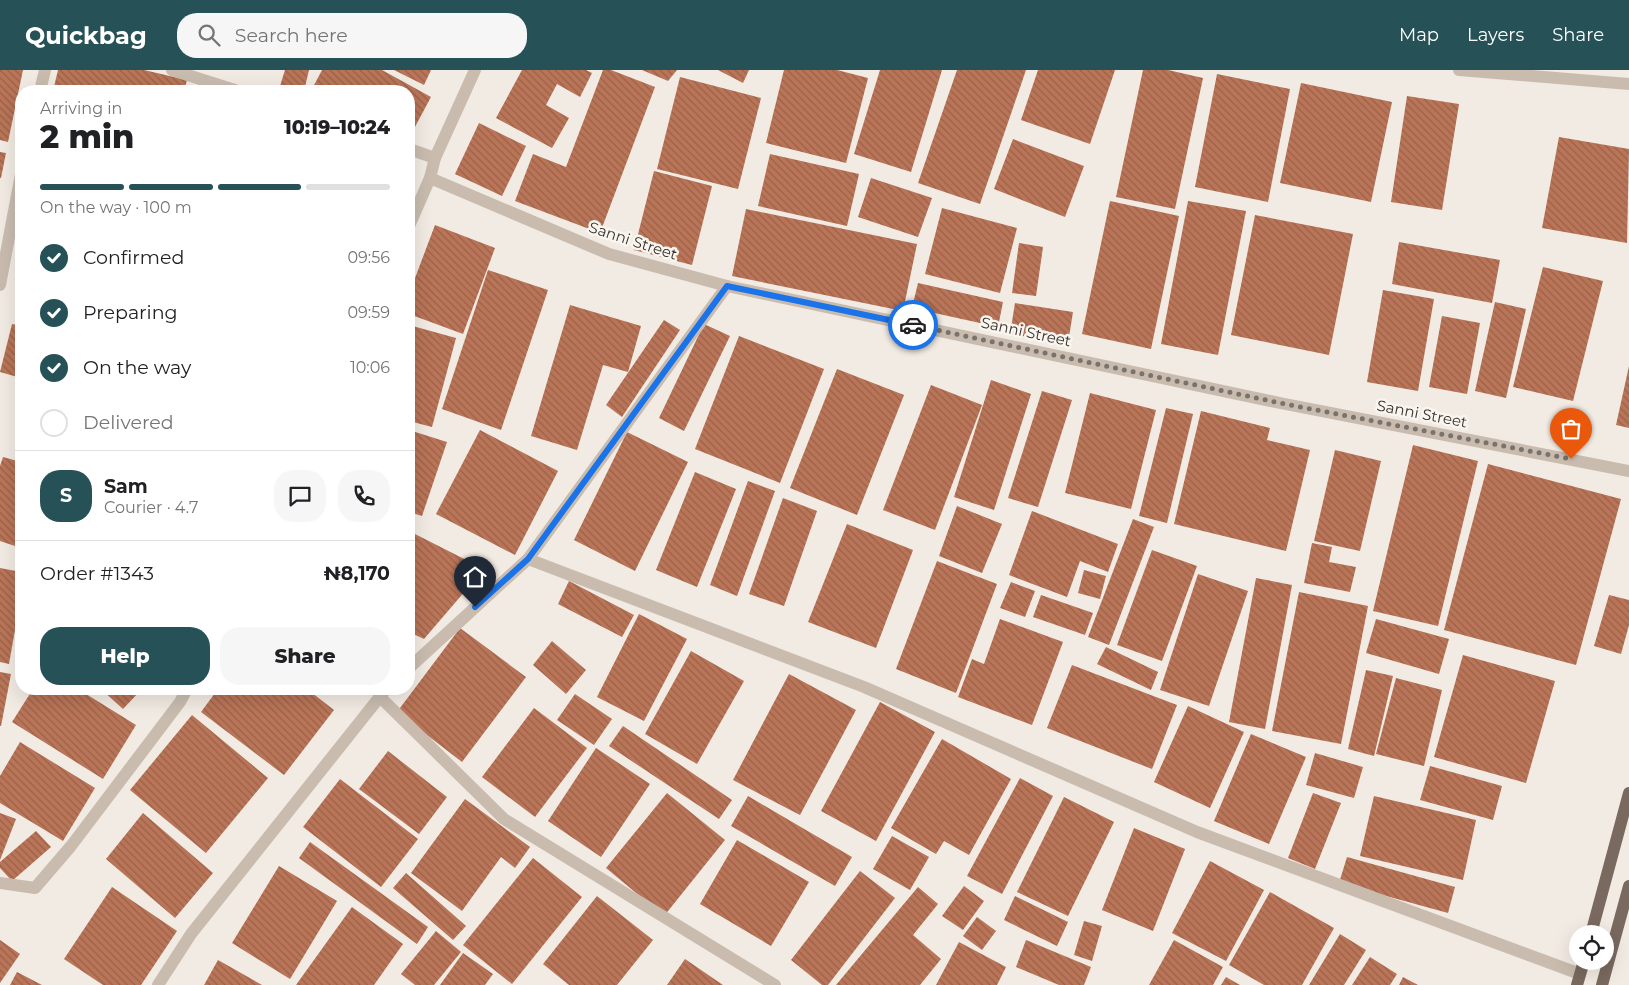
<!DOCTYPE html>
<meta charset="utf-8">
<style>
body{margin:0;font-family:Montserrat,sans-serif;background:#f6f6f6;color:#202124;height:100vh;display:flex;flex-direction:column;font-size:19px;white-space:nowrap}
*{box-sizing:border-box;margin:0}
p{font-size:16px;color:#757577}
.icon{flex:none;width:28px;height:28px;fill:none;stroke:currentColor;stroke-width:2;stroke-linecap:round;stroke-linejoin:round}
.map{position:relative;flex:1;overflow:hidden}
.panel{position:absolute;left:15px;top:15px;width:400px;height:610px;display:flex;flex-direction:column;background:#fff;border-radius:20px;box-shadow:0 5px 20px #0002}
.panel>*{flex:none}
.tools{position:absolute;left:1569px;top:855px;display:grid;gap:10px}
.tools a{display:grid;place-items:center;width:45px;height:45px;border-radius:50%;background:#fff;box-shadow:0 5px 20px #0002;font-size:25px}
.pin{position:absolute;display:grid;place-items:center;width:42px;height:42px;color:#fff;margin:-51px -21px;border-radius:50% 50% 50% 0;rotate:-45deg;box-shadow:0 0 5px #0007}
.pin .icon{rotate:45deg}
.courier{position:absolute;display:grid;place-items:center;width:50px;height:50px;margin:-25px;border:4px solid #1a73e8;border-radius:50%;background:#fff;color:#222;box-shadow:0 1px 6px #0007}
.overview em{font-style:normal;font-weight:800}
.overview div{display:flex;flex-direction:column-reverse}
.overview{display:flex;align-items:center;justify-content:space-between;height:85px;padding:0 25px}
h1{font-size:32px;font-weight:800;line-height:38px}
.bar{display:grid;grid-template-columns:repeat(4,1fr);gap:8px 5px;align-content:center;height:60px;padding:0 25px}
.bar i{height:6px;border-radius:4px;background:#e0e0e0}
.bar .on{background:#265157}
.bar p{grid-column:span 4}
.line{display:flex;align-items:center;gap:12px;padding:0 25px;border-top:1px solid #e0e0e0}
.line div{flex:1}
.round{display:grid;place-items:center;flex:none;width:52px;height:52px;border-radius:20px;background:#f6f6f6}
ol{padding:0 25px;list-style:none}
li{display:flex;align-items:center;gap:15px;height:55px}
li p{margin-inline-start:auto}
li .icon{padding:5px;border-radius:50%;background:#265157;color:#fff;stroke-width:4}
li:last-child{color:#757577}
li i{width:28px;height:28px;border:2px solid #e0e0e0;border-radius:50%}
.button{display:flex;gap:10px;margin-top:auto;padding:10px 25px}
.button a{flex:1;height:58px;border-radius:20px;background:#265157;color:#fff;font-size:20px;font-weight:800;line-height:58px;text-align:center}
.button a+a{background:#f6f6f6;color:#202124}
header{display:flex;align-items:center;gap:30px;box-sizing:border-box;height:70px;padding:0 25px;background:#265157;color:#fff}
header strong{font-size:24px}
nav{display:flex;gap:28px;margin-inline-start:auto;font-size:18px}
.search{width:350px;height:45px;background:#f6f6f6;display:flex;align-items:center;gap:12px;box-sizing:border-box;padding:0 18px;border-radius:20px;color:#757577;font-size:19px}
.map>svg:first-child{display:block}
.building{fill:url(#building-back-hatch)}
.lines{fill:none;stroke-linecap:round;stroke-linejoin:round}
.minor{stroke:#c9bcaf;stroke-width:12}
.major{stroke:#79695f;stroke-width:12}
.done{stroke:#7a726c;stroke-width:5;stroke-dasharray:0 9}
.route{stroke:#1a73e8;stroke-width:6}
.labels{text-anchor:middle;stroke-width:5;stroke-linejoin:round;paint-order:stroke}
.street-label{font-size:15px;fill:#39312c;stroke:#f9f5ef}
</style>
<header>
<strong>Quickbag</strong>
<div class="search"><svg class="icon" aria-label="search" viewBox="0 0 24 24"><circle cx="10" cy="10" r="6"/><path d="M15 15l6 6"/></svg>Search here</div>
<nav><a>Map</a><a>Layers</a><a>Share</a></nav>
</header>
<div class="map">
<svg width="1629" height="915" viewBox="0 0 1629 915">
<defs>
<pattern id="building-back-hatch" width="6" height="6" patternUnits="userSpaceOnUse" patternTransform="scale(1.25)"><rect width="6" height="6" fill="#ba7558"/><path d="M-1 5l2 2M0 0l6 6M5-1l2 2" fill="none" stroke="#986149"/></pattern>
</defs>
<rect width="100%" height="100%" fill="#f2ebe3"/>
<!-- building -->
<g class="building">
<polygon points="0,0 23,0 8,72 0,70"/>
<polygon points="58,0 144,0 187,10 184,21 53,21"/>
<polygon points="285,0 309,0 304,21 280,16"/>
<polygon points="322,0 382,0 431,27 409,68 409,21 311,21"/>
<polygon points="394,0 431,0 424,15"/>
<polygon points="522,0 586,0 592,3 580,27 557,14 546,35 569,48 552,78 496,48"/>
<polygon points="603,0 611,0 655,17 600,163 515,131 533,84 566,97"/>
<polygon points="642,0 677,0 668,11"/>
<polygon points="718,0 749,0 743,13"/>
<polygon points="784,0 837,0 868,8 846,93 766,73"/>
<polygon points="880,0 942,0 911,102 854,84"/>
<polygon points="957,0 1026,0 980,134 918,113"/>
<polygon points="1038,0 1115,0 1090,74 1021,50"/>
<polygon points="1143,0 1168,0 1203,8 1175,139 1116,127"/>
<polygon points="1217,4 1290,19 1268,132 1195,117"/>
<polygon points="680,7 761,28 738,119 657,99"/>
<polygon points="1301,13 1392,32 1371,132 1280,113"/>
<polygon points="1407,26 1459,34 1442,140 1391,132"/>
<polygon points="479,53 526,76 502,126 455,104"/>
<polygon points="1559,67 1629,79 1627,173 1542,158"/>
<polygon points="1013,69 1084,96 1065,147 994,119"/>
<polygon points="0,82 6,83 1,108 0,108"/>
<polygon points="770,84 859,104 847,156 758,136"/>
<polygon points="654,101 712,116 692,195 634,180"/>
<polygon points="871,108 932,128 918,167 858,147"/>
<polygon points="1110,131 1179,146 1151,279 1082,264"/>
<polygon points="1188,131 1246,141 1218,285 1161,274"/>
<polygon points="942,138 1017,158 1000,223 925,204"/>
<polygon points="746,139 917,174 903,241 732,206"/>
<polygon points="1255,145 1353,164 1329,285 1231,265"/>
<polygon points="435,155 495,178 463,264 409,244 409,224"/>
<polygon points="1399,172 1500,190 1492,233 1392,214"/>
<polygon points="1019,173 1043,177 1036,226 1012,223"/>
<polygon points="1543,197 1603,211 1573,331 1513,317"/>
<polygon points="488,200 548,220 501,360 442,339"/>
<polygon points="918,213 1003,232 998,257 912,238"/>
<polygon points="1383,220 1434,229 1418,321 1367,312"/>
<polygon points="1495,232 1526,239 1506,328 1475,321"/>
<polygon points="1015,233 1073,242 1068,273 1010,264"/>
<polygon points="570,235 641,256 628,302 603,295 577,380 531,366"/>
<polygon points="1442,246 1480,253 1467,324 1429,317"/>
<polygon points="664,250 680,260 622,347 606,335"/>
<polygon points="12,254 21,256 21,308 0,302"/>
<polygon points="704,254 730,266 684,361 659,348"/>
<polygon points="409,255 456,268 432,357 409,351"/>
<polygon points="739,266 824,299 780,413 695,379"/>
<polygon points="1629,296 1629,358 1616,355"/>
<polygon points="837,299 904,325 857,445 790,418"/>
<polygon points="991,310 1031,324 994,440 954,427"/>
<polygon points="931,315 982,335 935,460 883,440"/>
<polygon points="1042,321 1072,330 1038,437 1008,428"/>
<polygon points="1090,323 1156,340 1131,439 1065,423"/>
<polygon points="1166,338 1193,344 1167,453 1139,446"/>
<polygon points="1201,341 1270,358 1267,370 1310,380 1286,481 1174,454"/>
<polygon points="409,360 447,372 422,446 409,442"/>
<polygon points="480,360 558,401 515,485 436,444"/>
<polygon points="627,362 688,392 635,501 574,470"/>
<polygon points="21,374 21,390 16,389"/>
<polygon points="1413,375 1478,391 1438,556 1373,541"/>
<polygon points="1335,380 1381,391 1360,481 1314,471"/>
<polygon points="3,387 21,392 21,478 0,471 0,396"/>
<polygon points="1488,394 1621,429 1576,595 1444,560"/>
<polygon points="695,402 736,419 697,517 656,500"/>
<polygon points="748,411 775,421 737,526 710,515"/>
<polygon points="783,428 817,441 784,536 749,524"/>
<polygon points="957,436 1002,454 982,503 939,486"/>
<polygon points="1032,441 1118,474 1108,502 1080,491 1067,527 1009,505"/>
<polygon points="1133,449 1154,457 1109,575 1088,567"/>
<polygon points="847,454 913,480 876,578 808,552"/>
<polygon points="409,461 484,499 424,569 409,562"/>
<polygon points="1312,473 1332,477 1329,492 1356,497 1350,522 1304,513"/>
<polygon points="1152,480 1197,496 1162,591 1117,575"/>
<polygon points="937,491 997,514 956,623 896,599"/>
<polygon points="0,498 21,502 21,526 9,594 0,592"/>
<polygon points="1084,500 1106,506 1100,529 1078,523"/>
<polygon points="1198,504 1248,521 1209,636 1160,620"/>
<polygon points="1256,508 1292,515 1265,659 1229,652"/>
<polygon points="569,511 634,545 622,567 558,534"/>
<polygon points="1011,512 1035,521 1025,547 1000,538"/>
<polygon points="1299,522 1368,536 1341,674 1272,661"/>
<polygon points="1041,525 1093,543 1085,565 1033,547"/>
<polygon points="1609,525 1629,530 1629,555 1621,584 1594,576"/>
<polygon points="639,544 687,569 644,651 597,627"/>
<polygon points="1000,549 1063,572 1032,655 958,627 972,589 984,594"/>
<polygon points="1376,549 1449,569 1439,604 1366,583"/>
<polygon points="460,558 526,607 462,692 397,642"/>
<polygon points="552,571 586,600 566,624 533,595"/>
<polygon points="1106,577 1158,602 1151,620 1097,594"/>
<polygon points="691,581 744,611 697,694 645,664"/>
<polygon points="1463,585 1555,611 1526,713 1434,687"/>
<polygon points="1072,595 1177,635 1152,699 1047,658"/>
<polygon points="1366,600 1393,606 1374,686 1348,679"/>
<polygon points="0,602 11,604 1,656 0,656"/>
<polygon points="789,604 856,640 800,745 733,710"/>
<polygon points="1396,608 1442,620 1424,696 1376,684"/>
<polygon points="33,619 78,619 136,655 103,709 12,652"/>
<polygon points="101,619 142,619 123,639"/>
<polygon points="218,619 307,619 334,640 284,705 201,642"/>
<polygon points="326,619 339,619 334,625"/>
<polygon points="575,624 612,649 594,675 557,650"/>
<polygon points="880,632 935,662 876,771 821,741"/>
<polygon points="1188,636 1244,662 1210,738 1154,712"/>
<polygon points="534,638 587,678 535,747 482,707"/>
<polygon points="192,645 268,708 206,783 130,720"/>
<polygon points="623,656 732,730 719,749 609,676"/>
<polygon points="1251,664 1306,687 1269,774 1214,751"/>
<polygon points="942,669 1011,709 969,785 944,771 936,784 891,758"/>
<polygon points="20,672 95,718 63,771 0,733 0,706"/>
<polygon points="596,678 650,714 601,787 548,751"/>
<polygon points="388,681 447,727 419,764 359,719"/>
<polygon points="1315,683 1363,697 1354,728 1306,715"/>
<polygon points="1430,696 1502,716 1493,750 1420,730"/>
<polygon points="1020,708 1053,726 1002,824 967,806"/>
<polygon points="340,709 418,769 381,817 303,757"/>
<polygon points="667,723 725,770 664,846 606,798"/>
<polygon points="1313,723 1341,733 1315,799 1288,788"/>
<polygon points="748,726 852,787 835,816 731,756"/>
<polygon points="1374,726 1476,750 1463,810 1360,786"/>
<polygon points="1064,727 1114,752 1068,846 1017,822"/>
<polygon points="465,729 530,777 515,798 501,787 462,841 411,803"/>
<polygon points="0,743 16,749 0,790"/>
<polygon points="143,743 213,803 175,848 106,789"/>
<polygon points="1134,758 1185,779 1153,861 1102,840"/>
<polygon points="36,761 51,777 12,811 0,798 0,792"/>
<polygon points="892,766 929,787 910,820 873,799"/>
<polygon points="737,770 809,812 771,876 700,834"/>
<polygon points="310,772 428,857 417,874 299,788"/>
<polygon points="1347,787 1455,817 1448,843 1339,813"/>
<polygon points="533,788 582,827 512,914 463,875"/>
<polygon points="1210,791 1264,820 1226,891 1172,863"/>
<polygon points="279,796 337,831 290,909 232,873"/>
<polygon points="860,801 895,828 828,915 822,915 791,890"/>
<polygon points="406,803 466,856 453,870 393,818"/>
<polygon points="964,816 984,831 963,860 942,846"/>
<polygon points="112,817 177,861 141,915 103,915 64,889"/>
<polygon points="918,817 938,834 913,865 941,889 920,915 836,915"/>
<polygon points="1270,822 1334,858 1302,915 1264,915 1229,895"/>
<polygon points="597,826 653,870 617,915 569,915 543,894"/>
<polygon points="1015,826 1068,852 1057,876 1004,850"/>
<polygon points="352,837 403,874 374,915 296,915"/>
<polygon points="977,847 996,861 982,880 963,866"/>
<polygon points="1084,851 1102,856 1092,891 1074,885"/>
<polygon points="436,861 461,882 434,915 415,915 401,904"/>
<polygon points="1340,864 1366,880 1344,915 1309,915"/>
<polygon points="0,870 20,884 0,913"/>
<polygon points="1026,870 1091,897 1084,915 1059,915 1016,897"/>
<polygon points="1174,870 1223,897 1213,915 1149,915"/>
<polygon points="959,872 1006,897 997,915 936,915"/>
<polygon points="463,883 493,904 485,915 440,915"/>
<polygon points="1370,887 1397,904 1390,915 1352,915"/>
<polygon points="685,889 723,915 667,915"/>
<polygon points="218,890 262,915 204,915"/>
<polygon points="17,902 42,915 10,915"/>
<polygon points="1226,907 1240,915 1221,915"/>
<polygon points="1403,907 1418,915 1399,915"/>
</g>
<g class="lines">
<!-- minor -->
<g class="minor">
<polyline points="172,0 238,21"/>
<polyline points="1459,0 1629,14"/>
<polyline points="40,21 45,0"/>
<polyline points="409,79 435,88"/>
<polyline points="430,108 609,184 727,216 1280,333 1629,401"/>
<polyline points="409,156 430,108 435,88 475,0"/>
<polyline points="0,215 21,104"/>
<polyline points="528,489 864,617 1197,762 1580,904"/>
<polyline points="409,598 528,489 727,216"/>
<polyline points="379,626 504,749 775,915"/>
<polyline points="0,813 35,818 71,776 180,632 187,619"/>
<polyline points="158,915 191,864 386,619"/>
</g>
<!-- major -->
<g class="major">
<polyline points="1591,864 1629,723"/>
<polyline points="1577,915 1584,891"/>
<polyline points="1602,915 1629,816"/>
</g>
</g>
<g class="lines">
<!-- done -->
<polyline class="done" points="913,255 1280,333 1571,389"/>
<!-- route -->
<polyline class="route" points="475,537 528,489 727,216 913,255"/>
</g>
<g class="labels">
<!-- street labels -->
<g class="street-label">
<text transform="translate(633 171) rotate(18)" y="5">Sanni Street</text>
<text transform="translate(1026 262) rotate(12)" y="5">Sanni Street</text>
<text transform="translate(1422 344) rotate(11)" y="5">Sanni Street</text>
</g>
</g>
</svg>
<div class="tools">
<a><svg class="icon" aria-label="locate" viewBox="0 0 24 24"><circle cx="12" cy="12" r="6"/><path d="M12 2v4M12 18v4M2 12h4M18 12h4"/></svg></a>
</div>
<div class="pin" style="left:1571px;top:389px;background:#ea580c"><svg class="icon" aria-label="bag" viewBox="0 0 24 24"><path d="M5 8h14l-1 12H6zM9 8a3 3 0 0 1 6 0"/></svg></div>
<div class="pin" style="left:475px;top:537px;background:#1f2937"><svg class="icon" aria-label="home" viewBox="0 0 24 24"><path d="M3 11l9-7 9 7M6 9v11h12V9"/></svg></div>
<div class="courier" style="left:913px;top:255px"><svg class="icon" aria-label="car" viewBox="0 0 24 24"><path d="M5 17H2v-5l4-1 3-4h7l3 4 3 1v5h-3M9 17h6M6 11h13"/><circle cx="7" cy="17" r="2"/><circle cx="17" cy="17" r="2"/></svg></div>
<section class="panel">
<div class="overview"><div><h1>2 min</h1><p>Arriving in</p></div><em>10:19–10:24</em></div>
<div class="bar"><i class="on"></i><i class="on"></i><i class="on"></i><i></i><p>On the way · 100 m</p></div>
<ol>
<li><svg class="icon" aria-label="check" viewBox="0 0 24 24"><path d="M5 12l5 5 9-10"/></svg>Confirmed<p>09:56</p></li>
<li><svg class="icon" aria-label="check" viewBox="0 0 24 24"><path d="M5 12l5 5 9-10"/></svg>Preparing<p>09:59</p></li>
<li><svg class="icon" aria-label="check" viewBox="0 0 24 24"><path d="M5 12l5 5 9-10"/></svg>On the way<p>10:06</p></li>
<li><i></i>Delivered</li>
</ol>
<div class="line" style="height:90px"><b class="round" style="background:#265157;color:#fff">S</b><div><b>Sam</b><p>Courier · 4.7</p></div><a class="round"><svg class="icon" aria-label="chat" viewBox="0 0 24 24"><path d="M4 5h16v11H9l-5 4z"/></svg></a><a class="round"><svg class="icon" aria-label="phone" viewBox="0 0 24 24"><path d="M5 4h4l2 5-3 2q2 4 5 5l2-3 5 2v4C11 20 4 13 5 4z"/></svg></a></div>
<div class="line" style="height:65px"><div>Order #1343</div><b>₦8,170</b></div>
<div class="button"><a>Help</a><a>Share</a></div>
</section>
</div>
